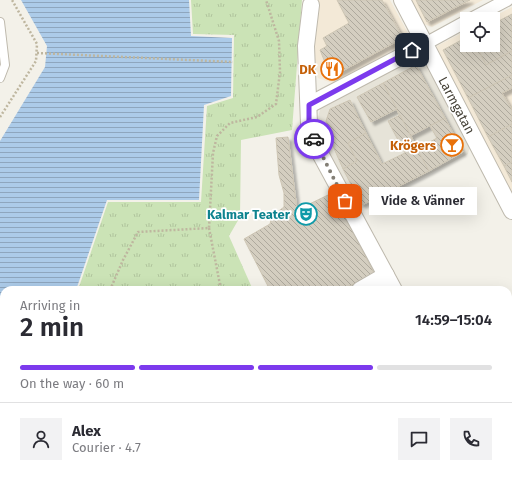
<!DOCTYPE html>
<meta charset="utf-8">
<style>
body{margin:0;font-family:"Fira Sans",sans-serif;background:#f2f2f3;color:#2b2b33;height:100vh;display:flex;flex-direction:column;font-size:15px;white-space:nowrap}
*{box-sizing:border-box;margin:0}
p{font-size:13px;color:#7c7c81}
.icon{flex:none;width:22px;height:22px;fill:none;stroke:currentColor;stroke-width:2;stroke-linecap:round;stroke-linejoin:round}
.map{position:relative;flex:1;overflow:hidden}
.details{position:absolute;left:0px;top:286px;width:512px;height:196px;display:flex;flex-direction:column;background:#fff;border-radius:12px 12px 0 0;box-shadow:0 4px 16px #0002}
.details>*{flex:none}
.tools{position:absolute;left:460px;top:12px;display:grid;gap:8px}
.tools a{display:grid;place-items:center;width:40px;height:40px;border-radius:0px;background:#fff;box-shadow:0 4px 16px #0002;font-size:20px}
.pin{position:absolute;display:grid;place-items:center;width:34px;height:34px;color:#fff;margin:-17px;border-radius:8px;box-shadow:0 2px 6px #0006}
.courier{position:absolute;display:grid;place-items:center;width:40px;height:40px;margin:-20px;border:3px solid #7c3aed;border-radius:50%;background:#fff;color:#222;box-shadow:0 1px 5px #0007}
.bubble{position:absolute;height:28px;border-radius:0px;background:#fff;box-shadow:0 4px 16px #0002;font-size:13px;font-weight:600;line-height:28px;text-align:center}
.overview em{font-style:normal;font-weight:600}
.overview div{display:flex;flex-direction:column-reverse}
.overview{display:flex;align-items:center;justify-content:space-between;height:68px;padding:0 20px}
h1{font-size:26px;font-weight:600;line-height:30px}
.bar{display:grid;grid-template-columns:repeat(4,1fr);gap:6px 4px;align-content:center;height:48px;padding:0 20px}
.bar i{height:5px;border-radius:3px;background:#e1e1e2}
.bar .current{background:#7c3aed}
.bar p{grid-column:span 4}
.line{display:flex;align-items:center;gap:10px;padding:0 20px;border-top:1px solid #e1e1e2}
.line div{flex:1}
.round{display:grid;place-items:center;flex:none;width:42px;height:42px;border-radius:0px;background:#f2f2f3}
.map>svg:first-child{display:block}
.residential{fill:#e6e3d8}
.commercial{fill:#f3e9d7}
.grass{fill:url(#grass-tufts)}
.green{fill:#cbe3b6}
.water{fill:url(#water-rules)}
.building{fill:url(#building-back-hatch);stroke:#cec6b4;filter:url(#shadow)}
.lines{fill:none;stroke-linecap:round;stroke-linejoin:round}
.service-casing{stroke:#beb9ad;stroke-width:10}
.pedestrian-casing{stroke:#beb9ad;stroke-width:14}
.minor-casing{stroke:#beb9ad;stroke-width:18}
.path{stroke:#beb69f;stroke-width:2.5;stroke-dasharray:2 2;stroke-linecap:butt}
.service{stroke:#fff;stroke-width:8}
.pedestrian{stroke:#fff;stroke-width:12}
.minor{stroke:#fff;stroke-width:16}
.done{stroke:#837f76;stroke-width:4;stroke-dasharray:0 7.2}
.route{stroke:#7c3aed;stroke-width:5}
.labels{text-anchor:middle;stroke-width:3.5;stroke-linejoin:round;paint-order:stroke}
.food-label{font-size:13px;font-weight:bold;fill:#c56008;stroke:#fff;text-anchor:end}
.street-label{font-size:13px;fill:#464238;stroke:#fff}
.culture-label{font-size:13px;font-weight:bold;fill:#0d838f;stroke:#fff;text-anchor:end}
</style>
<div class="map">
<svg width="512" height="482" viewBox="0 0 512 482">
<defs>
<pattern id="grass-tufts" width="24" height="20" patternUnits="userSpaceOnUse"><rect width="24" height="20" fill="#cbe3b6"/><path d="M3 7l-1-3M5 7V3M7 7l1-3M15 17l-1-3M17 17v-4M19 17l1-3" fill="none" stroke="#b0c49d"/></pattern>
<pattern id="water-rules" width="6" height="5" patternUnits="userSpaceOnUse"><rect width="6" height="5" fill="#accbe9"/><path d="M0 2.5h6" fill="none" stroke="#8ea6be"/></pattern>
<pattern id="building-back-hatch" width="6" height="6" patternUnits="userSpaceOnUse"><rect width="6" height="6" fill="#d4cec0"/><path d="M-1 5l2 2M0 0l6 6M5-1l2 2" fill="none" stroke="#aea99d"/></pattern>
<filter id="shadow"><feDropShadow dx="3.5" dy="3.5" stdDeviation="1" flood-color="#0004"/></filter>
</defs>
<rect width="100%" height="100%" fill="#f3f1e9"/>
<!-- residential -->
<polygon class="residential" points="408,57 422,59 470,145 468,154 361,209 350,198 315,128 321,106"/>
<!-- commercial -->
<g class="commercial">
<polygon points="315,0 390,0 408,33 405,44 332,83 318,78 310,45"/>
<polygon points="406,0 483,0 432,27 418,22"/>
<polygon points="512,7 512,197 435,54 437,46 467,30 467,45 493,45 493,19 489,19"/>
<polygon points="512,451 512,482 498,482 496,478 508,478 508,453"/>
</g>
<!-- grass -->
<g class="grass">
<polygon points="191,0 302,0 292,130 241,140 240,217 229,236 253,290 78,290 108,202 201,202 207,106 233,98 234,35 193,34"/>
<polygon points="0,357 4,359 4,374 0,372"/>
</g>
<!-- green -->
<polygon class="green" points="104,478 421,478 415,482 113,482"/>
<!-- water -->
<polygon class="water" points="21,0 189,0 191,36 232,38 231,96 204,105 199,200 107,200 76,290 4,290 4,358 0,356 0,141 45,67 47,46"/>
<!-- building -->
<g class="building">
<polygon points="337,0 382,0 403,38 331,77 320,50 327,46 323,38 349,23"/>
<polygon points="416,0 470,0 427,22"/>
<polygon points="512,14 512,51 486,65 476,45 493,45 493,24"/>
<polygon points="467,37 467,45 476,45 486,65 512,51 512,75 468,98 443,50"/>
<polygon points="416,65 445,118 410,136 383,83"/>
<polygon points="512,75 512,88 502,93 512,110 512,124 488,137 468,98"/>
<polygon points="383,83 397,109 371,122 357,97"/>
<polygon points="350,100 366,133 348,143 357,161 343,169 333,146 326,121 330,109"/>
<polygon points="400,115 429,171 362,205 343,169 357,161 348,143 366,133 382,164 405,153 388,121"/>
<polygon points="445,118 463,152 429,171 417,149 437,138 430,126"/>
<polygon points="512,124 512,162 504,166 488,137"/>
<polygon points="288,137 297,210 328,195 338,215 343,213 374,273 342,290 270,290 244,239 270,224 272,216 284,207 284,193 279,175 276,138"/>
<polygon points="512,162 512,182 504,166"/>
<polygon points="512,308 512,422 508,424 508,311"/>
<polygon points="512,459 512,482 507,482 504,478 508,478 508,461"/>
</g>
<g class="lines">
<!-- service casing -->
<g class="service-casing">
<polyline id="service" points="0,22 5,65 0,78"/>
</g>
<!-- pedestrian casing -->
<g class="pedestrian-casing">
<g id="pedestrian">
<polyline points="471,19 507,0"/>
<polyline points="425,44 467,21"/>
</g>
</g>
<!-- minor casing -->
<g class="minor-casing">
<g id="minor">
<polyline points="402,0 512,211"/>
<polyline points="311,5 306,46 309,124 316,146 394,290"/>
<polyline points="309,105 425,44"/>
<polyline points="360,290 386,275"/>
<polyline points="0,403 4,406"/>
<polyline points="508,440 512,438"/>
<polyline points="59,478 66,482"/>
<polyline points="454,482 458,478"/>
</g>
</g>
<!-- path -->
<g class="path">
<polyline points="37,53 233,62"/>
<polyline points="0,117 36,61 37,44 12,0"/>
<polyline points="209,228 221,290"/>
<polyline points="110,290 123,260 138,232 209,228 213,153 217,136 230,123 257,117 276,104 280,72 279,41 266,0"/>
<polyline points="0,379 4,382"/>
<polyline points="0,441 4,447"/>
<polyline points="25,478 28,482"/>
<polyline points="166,478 183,482"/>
<polyline points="326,478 329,482"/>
<polyline points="283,482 284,478"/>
<polyline points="425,482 431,478"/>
</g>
<!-- service -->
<use href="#service" class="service"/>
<!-- pedestrian -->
<use href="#pedestrian" class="pedestrian"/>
<!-- minor -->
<use href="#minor" class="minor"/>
</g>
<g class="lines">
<!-- done -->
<polyline class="done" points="314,139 345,201"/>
<!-- route -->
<polyline class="route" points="314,139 309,124 309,105 412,50"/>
</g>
<!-- icons -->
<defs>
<g id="restaurant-ring" transform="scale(1.15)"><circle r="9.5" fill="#fff" stroke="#e8710a" stroke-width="1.5"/><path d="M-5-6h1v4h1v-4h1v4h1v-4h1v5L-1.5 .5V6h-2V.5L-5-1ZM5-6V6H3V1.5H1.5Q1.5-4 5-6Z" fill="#e8710a"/></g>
<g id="bar-ring" transform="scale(1.15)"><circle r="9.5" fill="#fff" stroke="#e8710a" stroke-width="1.5"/><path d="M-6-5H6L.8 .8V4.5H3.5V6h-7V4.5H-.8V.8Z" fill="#e8710a"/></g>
<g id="theatre-ring" transform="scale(1.15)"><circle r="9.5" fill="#fff" stroke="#0f9aa8" stroke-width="1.5"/><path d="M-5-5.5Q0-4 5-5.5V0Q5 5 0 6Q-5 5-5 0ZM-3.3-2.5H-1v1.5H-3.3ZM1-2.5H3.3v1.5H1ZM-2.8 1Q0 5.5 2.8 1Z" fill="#0f9aa8"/></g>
</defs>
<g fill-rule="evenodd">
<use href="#restaurant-ring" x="332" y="69"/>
<use href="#bar-ring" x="452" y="145"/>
<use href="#theatre-ring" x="306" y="214"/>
</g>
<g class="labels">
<!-- food labels -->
<g class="food-label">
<text x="316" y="74">DK</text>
<text x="436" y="150">Krögers</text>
</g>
<!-- street labels -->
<g class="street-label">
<text transform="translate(457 105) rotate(62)" y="5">Larmgatan</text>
</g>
<!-- culture labels -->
<g class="culture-label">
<text x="290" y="219">Kalmar Teater</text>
</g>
</g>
</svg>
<div class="tools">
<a><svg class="icon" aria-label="locate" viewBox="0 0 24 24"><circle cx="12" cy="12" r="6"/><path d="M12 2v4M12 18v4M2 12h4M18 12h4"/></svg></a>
</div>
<div class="pin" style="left:345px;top:201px;background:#ea580c"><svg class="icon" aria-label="bag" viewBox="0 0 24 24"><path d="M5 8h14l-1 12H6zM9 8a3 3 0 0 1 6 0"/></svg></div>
<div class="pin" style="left:412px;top:50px;background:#1f2937"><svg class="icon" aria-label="home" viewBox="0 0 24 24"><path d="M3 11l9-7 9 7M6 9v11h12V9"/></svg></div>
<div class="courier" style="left:314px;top:139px"><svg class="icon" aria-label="car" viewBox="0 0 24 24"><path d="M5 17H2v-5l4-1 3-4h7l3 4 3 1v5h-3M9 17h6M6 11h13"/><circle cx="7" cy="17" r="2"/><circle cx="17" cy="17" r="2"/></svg></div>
<div class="bubble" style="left:369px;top:187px;width:108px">Vide &amp; Vänner</div>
<section class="details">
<div class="overview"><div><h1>2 min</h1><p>Arriving in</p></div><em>14:59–15:04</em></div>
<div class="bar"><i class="current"></i><i class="current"></i><i class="current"></i><i></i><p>On the way · 60 m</p></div>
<div class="line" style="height:72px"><a class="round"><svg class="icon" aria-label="person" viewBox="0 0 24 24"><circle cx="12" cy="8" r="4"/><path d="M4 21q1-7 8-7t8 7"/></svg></a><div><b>Alex</b><p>Courier · 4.7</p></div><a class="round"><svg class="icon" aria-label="chat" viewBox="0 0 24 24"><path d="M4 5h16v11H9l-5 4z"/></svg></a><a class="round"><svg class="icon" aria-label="phone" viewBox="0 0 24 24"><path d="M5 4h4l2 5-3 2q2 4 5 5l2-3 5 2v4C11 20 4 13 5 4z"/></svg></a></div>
</section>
</div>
